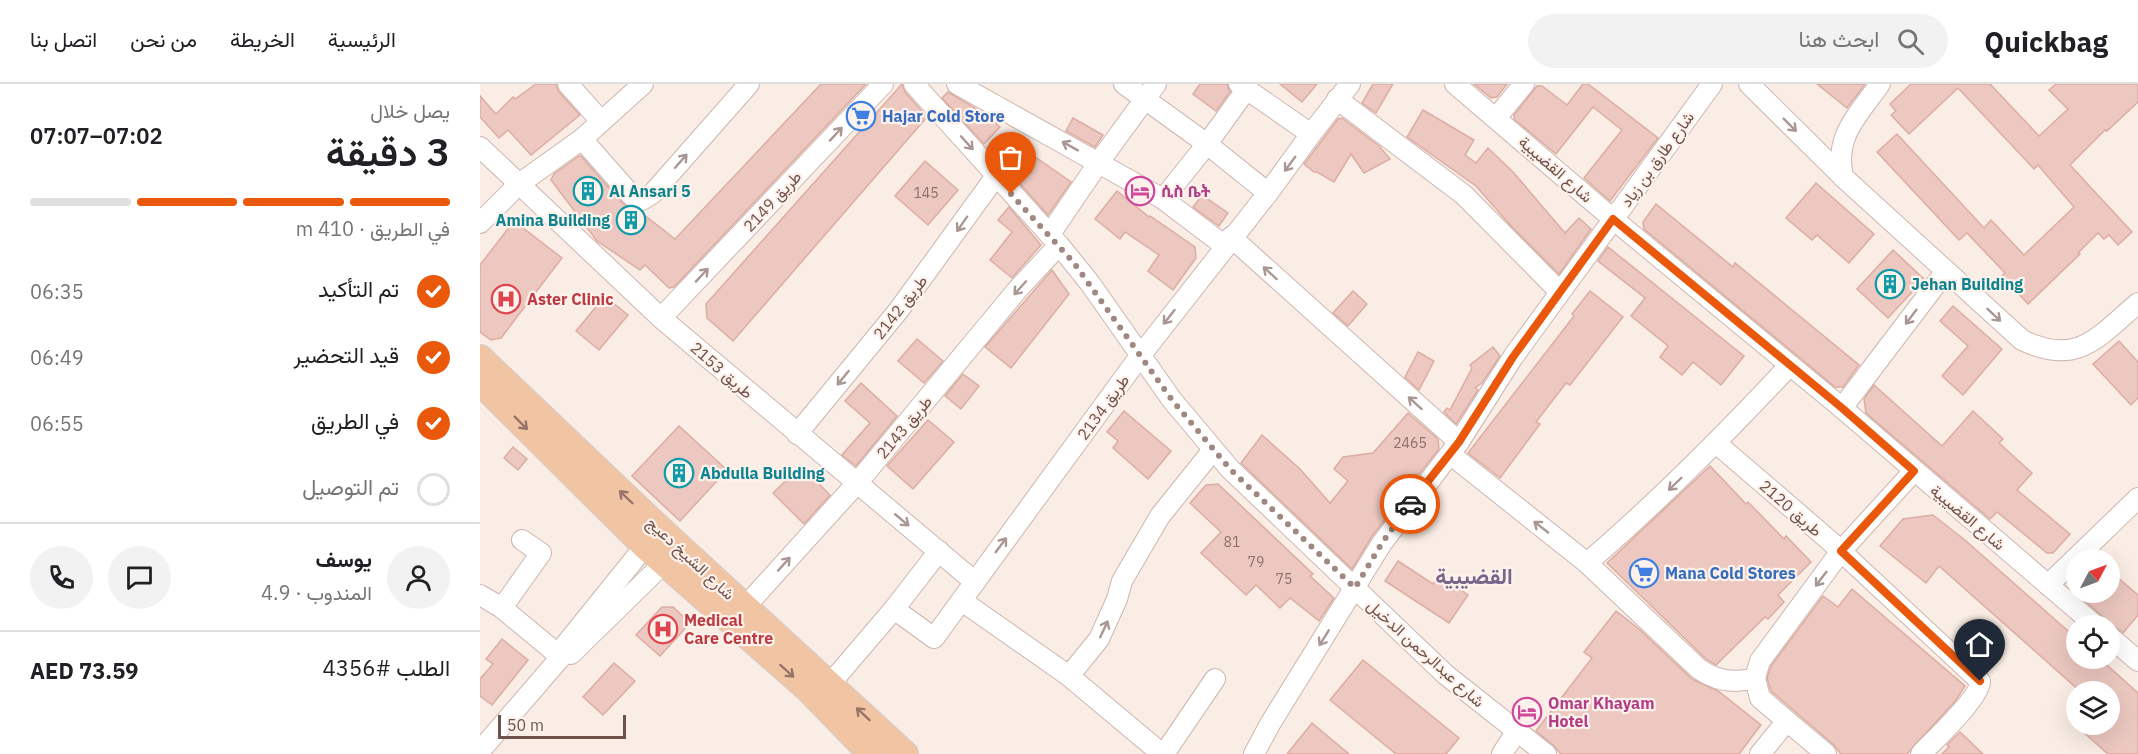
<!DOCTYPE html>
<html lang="ar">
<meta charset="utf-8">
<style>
body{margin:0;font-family:"IBM Plex Sans",Vazirmatn,"Noto Sans Ethiopic",sans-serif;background:#f2f2f2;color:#202124;direction:rtl;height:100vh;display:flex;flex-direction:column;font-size:22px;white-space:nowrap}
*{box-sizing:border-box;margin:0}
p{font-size:20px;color:#757577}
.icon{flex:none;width:33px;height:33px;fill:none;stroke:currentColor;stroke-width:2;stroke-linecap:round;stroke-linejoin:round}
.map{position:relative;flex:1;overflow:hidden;direction:ltr}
.drawer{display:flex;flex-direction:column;background:#fff;width:480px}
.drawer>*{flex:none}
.needle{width:39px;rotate:49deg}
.tools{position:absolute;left:1586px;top:465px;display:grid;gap:12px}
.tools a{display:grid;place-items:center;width:54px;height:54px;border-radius:50%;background:#fff;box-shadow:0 6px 24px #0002;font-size:30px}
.scale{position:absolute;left:18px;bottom:15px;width:128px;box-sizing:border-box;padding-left:6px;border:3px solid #70524d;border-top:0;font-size:16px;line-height:21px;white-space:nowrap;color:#70524d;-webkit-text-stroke:4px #fdf2eb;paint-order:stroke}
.pin{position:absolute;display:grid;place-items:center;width:51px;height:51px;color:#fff;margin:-62px -26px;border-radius:50% 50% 50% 0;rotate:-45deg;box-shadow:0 0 6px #0007}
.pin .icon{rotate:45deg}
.courier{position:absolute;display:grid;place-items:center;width:60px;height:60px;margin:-30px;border:4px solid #ea580c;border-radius:50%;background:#fff;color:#222;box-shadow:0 2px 8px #0007}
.head em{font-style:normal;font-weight:600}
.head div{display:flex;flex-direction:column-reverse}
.head{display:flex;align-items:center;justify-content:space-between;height:102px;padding:0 30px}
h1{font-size:39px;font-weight:600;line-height:45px}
.bar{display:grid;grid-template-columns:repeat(4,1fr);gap:9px 6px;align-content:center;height:72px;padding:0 30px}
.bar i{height:8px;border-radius:4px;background:#e0e0e0}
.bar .current{background:#ea580c}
.bar p{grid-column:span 4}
.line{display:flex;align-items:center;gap:15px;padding:0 30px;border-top:2px solid #e0e0e0}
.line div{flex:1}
.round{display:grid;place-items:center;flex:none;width:63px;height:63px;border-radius:32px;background:#f2f2f2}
ol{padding:0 30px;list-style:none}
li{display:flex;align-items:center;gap:18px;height:66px}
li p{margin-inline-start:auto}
li .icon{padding:6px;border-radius:50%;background:#ea580c;color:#fff;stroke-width:4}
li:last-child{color:#757577}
li i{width:33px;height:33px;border:3px solid #e0e0e0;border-radius:50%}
header{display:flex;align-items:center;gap:36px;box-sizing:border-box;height:84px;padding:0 30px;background:#fff;border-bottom:2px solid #e0e0e0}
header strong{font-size:28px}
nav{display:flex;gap:33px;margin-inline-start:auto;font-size:21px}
.search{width:420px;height:54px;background:#f2f2f2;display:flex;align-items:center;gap:15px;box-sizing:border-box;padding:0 21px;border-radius:33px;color:#757577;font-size:22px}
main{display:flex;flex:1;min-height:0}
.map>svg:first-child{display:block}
.building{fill:#ecc8c0;stroke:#ddaca2;stroke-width:1.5}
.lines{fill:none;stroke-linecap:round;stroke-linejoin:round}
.minor-casing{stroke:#ccb6b0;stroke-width:22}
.major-casing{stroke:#d4cbca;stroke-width:28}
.minor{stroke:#fff;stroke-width:20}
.major{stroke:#f1c5a4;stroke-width:26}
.oneway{stroke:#a99794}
.oneway2{stroke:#977467}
.done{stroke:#a08882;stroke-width:6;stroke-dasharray:0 10.8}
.route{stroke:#ea580c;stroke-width:8}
.labels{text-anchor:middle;stroke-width:4.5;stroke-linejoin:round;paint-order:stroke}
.number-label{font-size:14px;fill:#8f706a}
.shop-label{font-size:16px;font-weight:bold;fill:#366cbe;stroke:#fdf2eb;text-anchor:start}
.street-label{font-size:16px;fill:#70524d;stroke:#fdf2eb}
.culture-label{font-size:16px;font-weight:bold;fill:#0d838f;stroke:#fdf2eb;text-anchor:start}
.hotel-label{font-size:16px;font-weight:bold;fill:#b23c85;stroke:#fdf2eb;text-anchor:start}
.health-label{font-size:16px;font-weight:bold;fill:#be3a42;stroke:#fdf2eb;text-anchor:start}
.district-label{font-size:22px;font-weight:bold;fill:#77658c;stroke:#fdf2eb}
</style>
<header>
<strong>Quickbag</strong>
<div class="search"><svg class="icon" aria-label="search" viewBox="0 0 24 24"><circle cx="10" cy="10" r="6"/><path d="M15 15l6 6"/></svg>ابحث هنا</div>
<nav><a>الرئيسية</a><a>الخريطة</a><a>من نحن</a><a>اتصل بنا</a></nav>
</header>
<main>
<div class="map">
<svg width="1658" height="670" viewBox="0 0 1658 670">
<rect width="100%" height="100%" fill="#faede5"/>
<!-- building -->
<g class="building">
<polygon points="56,0 76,0 79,8 100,31 51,71 28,46 19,54 0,33 0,12 16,30 33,13 35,15"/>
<polygon points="341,0 386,0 194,203 189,204 165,181 160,186 117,157 71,96 74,90 99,72 101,72 143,120 159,127 195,155"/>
<polygon points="422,0 425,8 447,33 253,257 227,234 226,220"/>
<polygon points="720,0 747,0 750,8 736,27 713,10"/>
<polygon points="800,0 837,0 822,18"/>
<polygon points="893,0 913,0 896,29 882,19"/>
<polygon points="994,0 1027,0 1017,13 1011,14"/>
<polygon points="1103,0 1108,0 1178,54 1130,117 1104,94 1142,46 1113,23 1076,70 1034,35 1034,31 1057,2 1062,2 1087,21"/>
<polygon points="1337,0 1385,0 1367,24"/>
<polygon points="1431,0 1510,0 1559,52 1588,25 1569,6 1576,0 1658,0 1658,18 1627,47 1625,46 1590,81 1652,148 1638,161 1629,151 1624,155 1618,149 1598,169 1600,170 1548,220 1522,192 1525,189 1487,149 1479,156 1397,68 1417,50 1504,144 1511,136 1544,171 1594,123 1558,81 1554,85 1478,4 1429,50 1411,31 1416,27 1410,20"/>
<polygon points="468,8 505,30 520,43 504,60 462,14"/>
<polygon points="943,26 994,56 985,71 996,79 1008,64 1033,88 1085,149 1099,134 1111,145 1079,190 1031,142 996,102 927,53"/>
<polygon points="593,34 623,51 615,63 586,47"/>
<polygon points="862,34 899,62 910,75 884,89 871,70 854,98 837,88 834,88 824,80 858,35"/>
<polygon points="551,70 591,98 568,131 534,93"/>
<polygon points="445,77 478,106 448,141 415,112"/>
<polygon points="1336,99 1394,150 1369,179 1337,151 1332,156 1306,134"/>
<polygon points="637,107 669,133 670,132 715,163 716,174 693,206 668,187 679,171 645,148 640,155 615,135"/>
<polygon points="722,111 748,129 739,142 713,123"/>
<polygon points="1176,120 1253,183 1255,179 1379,281 1363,303 1355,303 1164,145 1163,138"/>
<polygon points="529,123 561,161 532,194 510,176 532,148 518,136"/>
<polygon points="34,137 82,174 21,254 11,256 0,248 0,181"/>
<polygon points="1128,163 1264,272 1241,301 1213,278 1202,291 1180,273 1188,262 1151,232 1165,214 1118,177"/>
<polygon points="1413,166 1444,195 1408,234 1377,205"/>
<polygon points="572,186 589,210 531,284 505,263"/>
<polygon points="873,207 887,220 868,242 853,229"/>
<polygon points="1110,207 1143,233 1090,301 1086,299 1056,338 1060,340 1020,394 988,369 1094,232 1092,230"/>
<polygon points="125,212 148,231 119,266 96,247"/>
<polygon points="1473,222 1522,265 1483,311 1462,292 1488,262 1460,237"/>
<polygon points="437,255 463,277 444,299 418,277"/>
<polygon points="1639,257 1658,278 1658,314 1651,321 1613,280"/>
<polygon points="1013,263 1020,272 1002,299 995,304 998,306 976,340 964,328 967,324 970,326 992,284 990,281"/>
<polygon points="938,268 954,277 939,306 925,293"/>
<polygon points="483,290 499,302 481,325 465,312"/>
<polygon points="381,299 417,332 376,382 362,371 390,339 365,317"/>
<polygon points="1394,301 1462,362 1493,327 1523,355 1519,359 1552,389 1537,406 1590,450 1573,469 1567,469 1517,428 1510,435 1386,329 1384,315"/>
<polygon points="644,327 691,367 668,395 633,364 638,357 627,348"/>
<polygon points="928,329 958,355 959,365 939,390 923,392 924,411 892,452 872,485 761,379 782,351 820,385 850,419 868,397 854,385 863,373 893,369"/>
<polygon points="448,336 474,358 433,405 407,382"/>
<polygon points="199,342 247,386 200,437 152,392"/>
<polygon points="33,363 47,375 38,386 24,374"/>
<polygon points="321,382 350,411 324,440 293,409"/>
<polygon points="1230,382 1266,420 1268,418 1304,455 1306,452 1331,478 1298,511 1304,518 1288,535 1285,533 1236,581 1226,575 1127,479"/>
<polygon points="738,400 833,490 830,492 854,514 839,537 810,514 800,524 776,501 766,511 721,469 741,448 710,419 726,401"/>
<polygon points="1453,431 1486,457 1596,554 1596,574 1619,574 1658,609 1658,670 1628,670 1603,648 1609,640 1629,640 1629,608 1601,608 1459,482 1446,499 1400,462 1423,435"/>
<polygon points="918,477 953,500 959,491 988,511 969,539 905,497"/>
<polygon points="1629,486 1658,511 1658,531 1643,549 1631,540 1595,508 1629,508"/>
<polygon points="1372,505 1485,602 1476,616 1427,670 1361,670 1354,661 1291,607 1287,594 1291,582 1343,512 1358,523"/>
<polygon points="182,523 193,523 210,539 180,572 156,551"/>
<polygon points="1136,527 1159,545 1212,595 1238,607 1281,641 1259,670 1081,670 1073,661 1056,647 1112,574 1104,568"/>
<polygon points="22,555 48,576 12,621 0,612 0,595 13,580 6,575"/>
<polygon points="883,576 979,654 966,670 916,670 850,616"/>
<polygon points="134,579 155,597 123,631 103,613"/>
<polygon points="832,639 869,670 807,670"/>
<polygon points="1480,648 1503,670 1462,670 1469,663 1467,661"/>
</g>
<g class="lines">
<!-- minor casing -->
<g class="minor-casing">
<g id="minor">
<polyline points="88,0 120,36"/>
<polyline points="434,0 579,161 609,198 692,316 750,385 966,591 1066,670"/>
<polyline points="477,0 683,115 745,162"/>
<polyline points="644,0 727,60 788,109"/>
<polyline points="759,0 831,50"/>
<polyline points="975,0 1133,135 1362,324 1616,542"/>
<path d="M 1269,0 L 1363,93 L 1542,256 C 1598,283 1618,253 1658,219"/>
<polyline points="857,15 984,111 1080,208"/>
<polyline points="1016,34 1044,0"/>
<polyline points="102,55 152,112 162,116 173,109 269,0"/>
<polyline points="0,63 181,234 495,498"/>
<path d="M 1363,93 C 1354,52 1378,31 1400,0"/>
<polyline points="683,115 727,60 766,6"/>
<polyline points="0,139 39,100 102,55 163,0"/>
<polyline points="570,150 619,78 676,0"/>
<polyline points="751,153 979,358"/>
<polyline points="181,234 403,0"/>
<polyline points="1362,324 1466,187"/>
<polyline points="317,350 418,227 516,92"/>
<path d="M 1236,359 L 1350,457 L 1500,597 C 1501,613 1453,657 1441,670"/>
<path d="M 970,370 L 1107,479 L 1219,585 C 1236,597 1254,600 1275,594"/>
<path d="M 1107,479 C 1179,417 1245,351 1310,281"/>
<polyline points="1568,501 1658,414"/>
<polyline points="0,511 22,524 81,573"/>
<polyline points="482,517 589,592 682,670"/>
<polyline points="265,523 378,398 538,205 579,161"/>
<polyline points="22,524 61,469 42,456"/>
<polyline points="414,525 454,554 660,272 788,109 831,50 870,0"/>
<polyline points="1629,552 1658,577"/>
<polyline points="91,570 185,478 185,467"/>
<polyline points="589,592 619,555 637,515 642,497 680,432 733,366"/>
<polyline points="350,600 414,525 459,467"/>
<polyline points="0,667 81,573 82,565 165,462 176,459"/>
<polyline points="684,670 735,595"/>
<polyline points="774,670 790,640 902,459 979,358 1033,273 1232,0"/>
<polyline points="1022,670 1036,648"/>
<polyline points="1280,670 1306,638"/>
<polyline points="1346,670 1280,614 1275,594 1280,577 1361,467 1434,387"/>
</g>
</g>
<!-- major casing -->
<g class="major-casing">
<g id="major">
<polyline points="0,274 182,447 425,670"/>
<polyline points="0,298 165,462 328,605 391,670"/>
</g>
</g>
<!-- minor -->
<use href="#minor" class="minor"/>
<!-- major -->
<use href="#major" class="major"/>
</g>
<!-- one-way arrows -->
<defs><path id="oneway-shaft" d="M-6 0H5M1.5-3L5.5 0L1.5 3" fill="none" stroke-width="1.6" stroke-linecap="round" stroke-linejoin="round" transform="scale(1.5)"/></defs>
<g class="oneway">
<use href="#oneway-shaft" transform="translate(1310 41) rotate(45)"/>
<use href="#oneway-shaft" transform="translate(356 50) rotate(-47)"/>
<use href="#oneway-shaft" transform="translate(487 59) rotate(48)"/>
<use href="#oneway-shaft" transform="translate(590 62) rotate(-151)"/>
<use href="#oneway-shaft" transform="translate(201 77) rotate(-49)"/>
<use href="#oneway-shaft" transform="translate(810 80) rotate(126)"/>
<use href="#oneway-shaft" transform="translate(482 140) rotate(125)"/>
<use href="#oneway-shaft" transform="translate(790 189) rotate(-138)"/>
<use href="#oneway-shaft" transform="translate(222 191) rotate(-47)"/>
<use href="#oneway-shaft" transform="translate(540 204) rotate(132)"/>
<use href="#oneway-shaft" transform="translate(1514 231) rotate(43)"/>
<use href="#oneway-shaft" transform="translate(689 233) rotate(128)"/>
<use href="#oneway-shaft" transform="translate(1431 233) rotate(127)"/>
<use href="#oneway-shaft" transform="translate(363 294) rotate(129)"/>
<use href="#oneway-shaft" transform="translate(935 319) rotate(-138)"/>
<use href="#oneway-shaft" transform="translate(1195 400) rotate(136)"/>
<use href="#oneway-shaft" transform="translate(422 436) rotate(40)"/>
<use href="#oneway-shaft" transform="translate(1061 443) rotate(-142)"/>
<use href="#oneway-shaft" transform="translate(521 461) rotate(-53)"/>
<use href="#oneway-shaft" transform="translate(304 480) rotate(-48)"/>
<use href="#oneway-shaft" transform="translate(1341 495) rotate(127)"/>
<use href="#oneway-shaft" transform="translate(624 545) rotate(-65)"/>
<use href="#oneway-shaft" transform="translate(844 554) rotate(122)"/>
</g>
<g class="oneway2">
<use href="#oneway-shaft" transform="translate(41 339) rotate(45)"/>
<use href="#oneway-shaft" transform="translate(146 413) rotate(-136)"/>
<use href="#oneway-shaft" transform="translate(307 587) rotate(42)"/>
<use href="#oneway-shaft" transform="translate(383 630) rotate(-137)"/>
</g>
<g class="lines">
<!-- done -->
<polyline class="done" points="531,110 594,179 692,316 750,385 875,504 902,459 930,420"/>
<!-- route -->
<polyline class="route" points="930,420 979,358 1033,273 1133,135 1362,324 1434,387 1361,467 1500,597"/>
</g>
<!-- icons -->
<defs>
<g id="supermarket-ring" transform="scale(1.5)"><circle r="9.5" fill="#fdf2eb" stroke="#3f7fe0" stroke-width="1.5"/><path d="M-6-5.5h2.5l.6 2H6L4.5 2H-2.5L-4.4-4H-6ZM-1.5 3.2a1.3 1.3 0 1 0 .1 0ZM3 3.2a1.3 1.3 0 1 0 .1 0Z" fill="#3f7fe0"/></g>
<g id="building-ring" transform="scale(1.5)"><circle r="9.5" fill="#fdf2eb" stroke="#0f9aa8" stroke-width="1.5"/><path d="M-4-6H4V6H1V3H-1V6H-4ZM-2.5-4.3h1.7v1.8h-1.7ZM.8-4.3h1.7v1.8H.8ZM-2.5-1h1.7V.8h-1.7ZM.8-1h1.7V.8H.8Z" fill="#0f9aa8"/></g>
<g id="hotel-ring" transform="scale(1.5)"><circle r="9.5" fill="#fdf2eb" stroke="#d1479c" stroke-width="1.5"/><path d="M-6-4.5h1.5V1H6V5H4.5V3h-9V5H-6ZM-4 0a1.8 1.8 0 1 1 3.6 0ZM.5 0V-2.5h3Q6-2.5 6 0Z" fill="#d1479c"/></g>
<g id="hospital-ring" transform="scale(1.5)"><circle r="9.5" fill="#fdf2eb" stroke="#e0444e" stroke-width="1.5"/><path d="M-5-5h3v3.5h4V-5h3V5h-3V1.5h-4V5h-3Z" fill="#e0444e"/></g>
</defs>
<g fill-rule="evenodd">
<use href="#supermarket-ring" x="381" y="32"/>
<use href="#building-ring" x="108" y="107"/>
<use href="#hotel-ring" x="660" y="107"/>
<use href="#building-ring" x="151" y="136"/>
<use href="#building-ring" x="1410" y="200"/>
<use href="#hospital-ring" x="26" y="215"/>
<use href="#building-ring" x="199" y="389"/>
<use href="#supermarket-ring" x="1164" y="489"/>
<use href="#hospital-ring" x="183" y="545"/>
<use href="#hotel-ring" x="1047" y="628"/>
</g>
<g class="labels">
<!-- number labels -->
<g class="number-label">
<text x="446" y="114">145</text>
<text x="930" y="364">2465</text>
<text x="752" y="463">81</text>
<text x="776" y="483">79</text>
<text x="804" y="500">75</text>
</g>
<!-- shop labels -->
<g class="shop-label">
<text x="402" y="38">Hajar Cold Store</text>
<text x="1185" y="495">Mana Cold Stores</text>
</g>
<!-- street labels -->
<g class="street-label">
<text transform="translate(1177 75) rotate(-54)" y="6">شارع طارق بن زياد</text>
<text transform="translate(1076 85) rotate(41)" y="6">شارع القضيبية</text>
<text transform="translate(292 117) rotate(-47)" y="6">طريق 2149</text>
<text transform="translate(420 223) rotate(-52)" y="6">طريق 2142</text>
<text transform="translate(242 286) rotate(41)" y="6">طريق 2153</text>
<text transform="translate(623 323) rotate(-54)" y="6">طريق 2134</text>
<text transform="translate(424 343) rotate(-50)" y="6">طريق 2143</text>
<text transform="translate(1311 424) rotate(41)" y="6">طريق 2120</text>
<text transform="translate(1488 433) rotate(40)" y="6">شارع القضيبية</text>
<text transform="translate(211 474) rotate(43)" y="6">شارع الشيخ دعيج</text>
<text transform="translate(946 569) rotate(42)" y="6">شارع عبدالرحمن الدخيل</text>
</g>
<!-- culture labels -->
<g class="culture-label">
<text x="129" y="113">Al Ansari 5</text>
<text x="130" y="142" text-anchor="end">Amina Building</text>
<text x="1431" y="206">Jehan Building</text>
<text x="220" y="395">Abdulla Building</text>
</g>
<!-- hotel labels -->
<g class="hotel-label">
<text x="681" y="113">ሲስ ቤት</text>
<text x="1068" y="625">Omar Khayam<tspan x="1068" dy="18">Hotel</tspan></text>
</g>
<!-- health labels -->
<g class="health-label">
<text x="47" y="221">Aster Clinic</text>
<text x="204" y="542">Medical<tspan x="204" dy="18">Care Centre</tspan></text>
</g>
<!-- district labels -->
<g class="district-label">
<text x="994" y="500">القضيبية</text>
</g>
</g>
</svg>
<div class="tools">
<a><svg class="needle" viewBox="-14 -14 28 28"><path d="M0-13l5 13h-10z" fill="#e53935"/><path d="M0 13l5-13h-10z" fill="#757577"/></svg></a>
<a><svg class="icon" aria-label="locate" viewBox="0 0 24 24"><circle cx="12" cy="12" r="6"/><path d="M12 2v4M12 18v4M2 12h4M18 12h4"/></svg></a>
<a><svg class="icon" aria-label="layers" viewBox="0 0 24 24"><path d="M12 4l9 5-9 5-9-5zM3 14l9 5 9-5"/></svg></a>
</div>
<div class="scale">50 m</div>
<div class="pin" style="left:531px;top:110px;background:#ea580c"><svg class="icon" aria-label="bag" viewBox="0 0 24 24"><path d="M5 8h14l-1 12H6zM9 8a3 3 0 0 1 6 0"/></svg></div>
<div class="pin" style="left:1500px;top:597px;background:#1f2937"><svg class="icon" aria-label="home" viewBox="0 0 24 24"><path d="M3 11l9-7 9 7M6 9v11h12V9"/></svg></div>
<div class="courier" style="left:930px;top:420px"><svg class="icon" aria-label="car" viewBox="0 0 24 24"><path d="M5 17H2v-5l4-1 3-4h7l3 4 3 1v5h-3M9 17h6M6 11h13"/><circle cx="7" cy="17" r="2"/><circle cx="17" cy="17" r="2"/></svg></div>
</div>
<section class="drawer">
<div class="head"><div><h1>3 دقيقة</h1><p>يصل خلال</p></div><em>07:02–07:07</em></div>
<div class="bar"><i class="current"></i><i class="current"></i><i class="current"></i><i></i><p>في الطريق · 410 m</p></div>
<ol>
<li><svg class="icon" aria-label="check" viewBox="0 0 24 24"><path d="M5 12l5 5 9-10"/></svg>تم التأكيد<p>06:35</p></li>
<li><svg class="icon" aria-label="check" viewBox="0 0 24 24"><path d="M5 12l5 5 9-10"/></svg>قيد التحضير<p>06:49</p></li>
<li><svg class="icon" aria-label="check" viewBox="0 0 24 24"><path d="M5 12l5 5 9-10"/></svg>في الطريق<p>06:55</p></li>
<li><i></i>تم التوصيل</li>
</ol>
<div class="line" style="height:108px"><a class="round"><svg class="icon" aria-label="person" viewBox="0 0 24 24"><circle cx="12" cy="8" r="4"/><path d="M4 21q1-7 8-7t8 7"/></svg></a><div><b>يوسف</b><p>المندوب · 4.9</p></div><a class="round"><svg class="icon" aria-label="chat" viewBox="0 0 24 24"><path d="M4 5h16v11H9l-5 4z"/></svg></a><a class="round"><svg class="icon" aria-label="phone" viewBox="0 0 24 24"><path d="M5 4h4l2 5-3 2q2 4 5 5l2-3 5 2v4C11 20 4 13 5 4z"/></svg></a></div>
<div class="line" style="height:78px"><div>الطلب #4356</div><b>AED 73.59</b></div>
</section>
</main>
